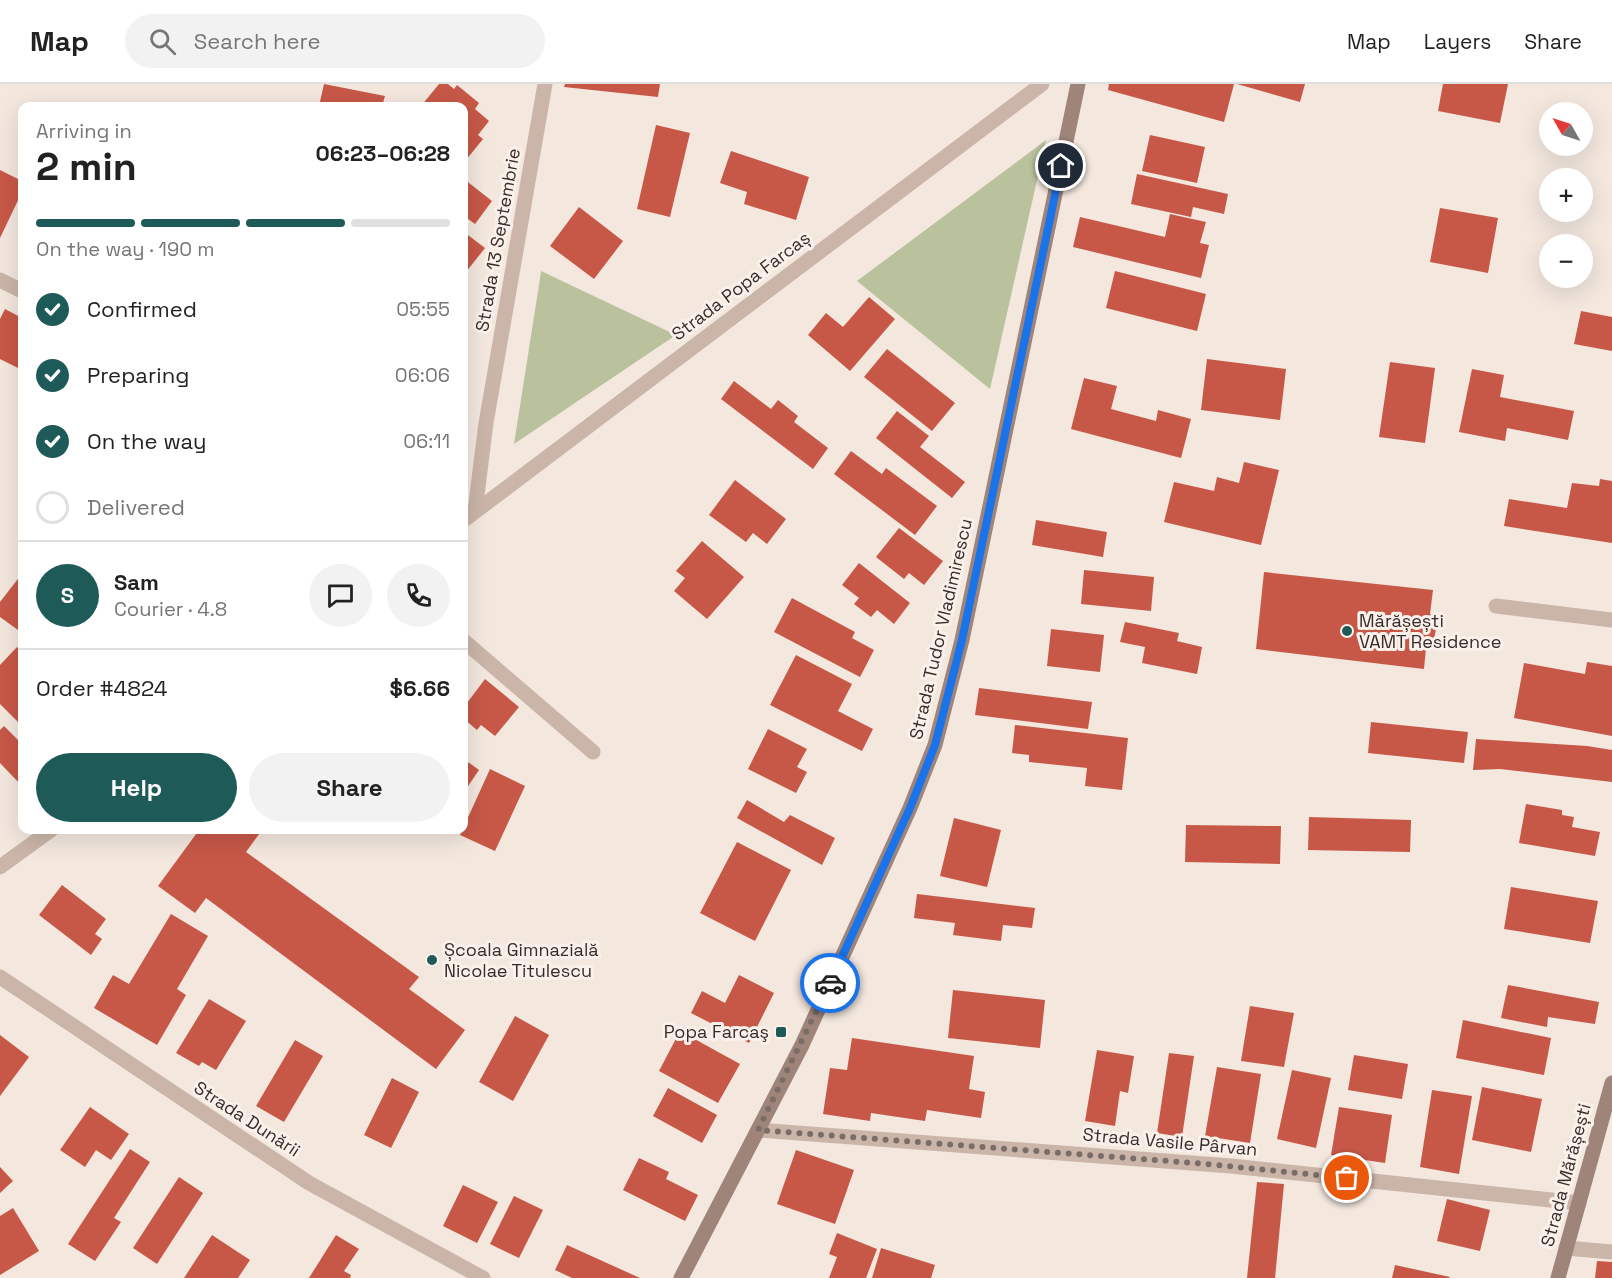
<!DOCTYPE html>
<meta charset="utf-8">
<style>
body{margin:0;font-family:"Space Grotesk",sans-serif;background:#f2f2f2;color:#222;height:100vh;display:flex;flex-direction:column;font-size:22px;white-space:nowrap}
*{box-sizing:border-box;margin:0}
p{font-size:20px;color:#767676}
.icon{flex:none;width:33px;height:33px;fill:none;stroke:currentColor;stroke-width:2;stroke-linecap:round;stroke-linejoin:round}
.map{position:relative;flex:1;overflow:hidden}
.details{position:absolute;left:18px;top:18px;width:450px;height:732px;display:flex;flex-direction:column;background:#fff;border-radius:12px;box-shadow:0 6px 24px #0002}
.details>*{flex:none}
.needle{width:39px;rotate:309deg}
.tools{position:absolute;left:1539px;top:18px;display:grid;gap:12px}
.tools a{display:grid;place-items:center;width:54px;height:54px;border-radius:50%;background:#fff;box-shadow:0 6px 24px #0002;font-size:30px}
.pin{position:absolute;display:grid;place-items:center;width:51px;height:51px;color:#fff;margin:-26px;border:3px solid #fff;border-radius:50%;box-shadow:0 2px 6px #0007}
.courier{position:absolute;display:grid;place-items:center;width:60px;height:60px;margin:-30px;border:4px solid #1a73e8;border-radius:50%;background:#fff;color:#222;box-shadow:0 2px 8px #0007}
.head em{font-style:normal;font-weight:700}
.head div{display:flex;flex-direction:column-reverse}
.head{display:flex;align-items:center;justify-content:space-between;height:102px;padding:0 18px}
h1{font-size:39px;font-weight:700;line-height:45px}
.bar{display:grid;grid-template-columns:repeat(4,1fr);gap:9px 6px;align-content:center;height:72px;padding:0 18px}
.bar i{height:8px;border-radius:4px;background:#e0e0e0}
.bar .selected{background:#1e5b58}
.bar p{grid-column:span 4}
.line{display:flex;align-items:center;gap:15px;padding:0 18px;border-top:2px solid #e0e0e0}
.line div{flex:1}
.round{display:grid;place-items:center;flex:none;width:63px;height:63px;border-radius:32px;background:#f2f2f2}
ol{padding:0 18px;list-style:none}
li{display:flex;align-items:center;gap:18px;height:66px}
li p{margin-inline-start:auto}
li .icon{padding:6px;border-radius:50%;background:#1e5b58;color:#fff;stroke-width:4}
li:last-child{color:#767676}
li i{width:33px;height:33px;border:3px solid #e0e0e0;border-radius:50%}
.action{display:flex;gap:12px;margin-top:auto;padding:12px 18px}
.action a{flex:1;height:69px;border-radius:36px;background:#1e5b58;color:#fff;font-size:24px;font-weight:700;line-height:69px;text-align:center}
.action a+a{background:#f2f2f2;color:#222}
header{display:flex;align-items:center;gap:36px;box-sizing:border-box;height:84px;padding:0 30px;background:#fff;border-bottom:2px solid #e0e0e0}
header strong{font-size:28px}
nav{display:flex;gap:33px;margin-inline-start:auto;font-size:21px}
.search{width:420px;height:54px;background:#f2f2f2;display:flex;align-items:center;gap:15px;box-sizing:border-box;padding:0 21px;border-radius:33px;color:#767676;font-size:22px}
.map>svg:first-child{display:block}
.green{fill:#bac29d}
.building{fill:#c75847}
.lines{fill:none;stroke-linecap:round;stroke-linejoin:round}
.lane{stroke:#cbb5a9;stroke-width:15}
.street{stroke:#cbb5a9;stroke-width:15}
.secondary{stroke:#9f847a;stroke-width:15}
.done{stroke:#7a6d68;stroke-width:6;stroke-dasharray:0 10.8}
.route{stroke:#1a73e8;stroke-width:8}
.poi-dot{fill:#1e5b58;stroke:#faf1eb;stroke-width:2}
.labels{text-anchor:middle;stroke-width:6;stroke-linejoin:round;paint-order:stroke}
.street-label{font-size:18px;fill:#392c29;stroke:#faf1eb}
.poi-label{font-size:18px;fill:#392c29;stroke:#faf1eb;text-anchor:start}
</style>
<header>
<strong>Map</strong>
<div class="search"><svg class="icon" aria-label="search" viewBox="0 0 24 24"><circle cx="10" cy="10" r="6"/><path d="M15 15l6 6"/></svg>Search here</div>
<nav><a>Map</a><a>Layers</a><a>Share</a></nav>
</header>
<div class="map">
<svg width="1612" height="1194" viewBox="0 0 1612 1194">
<rect width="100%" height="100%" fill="#f3e7de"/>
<!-- green -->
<g class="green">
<polygon points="1046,56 990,305 857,197"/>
<polygon points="541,187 676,251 514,360 541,188"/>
</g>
<!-- building -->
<g class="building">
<polygon points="324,0 385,12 382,22 319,22"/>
<polygon points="439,0 448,0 454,5 457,1 479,19 475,25 489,37 478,51 483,55 466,76 464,74 464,22 421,22"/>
<polygon points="565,0 660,0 658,13 564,3"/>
<polygon points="1109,0 1234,0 1224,38 1108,6"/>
<polygon points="1237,0 1305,0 1300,18"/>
<polygon points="1443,0 1508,0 1500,39 1438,27"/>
<polygon points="656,41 690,49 670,133 637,125"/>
<polygon points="1150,51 1205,63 1197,99 1142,87"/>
<polygon points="731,67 809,93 796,136 744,120 747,108 720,99"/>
<polygon points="0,86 22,97 22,108 0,154"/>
<polygon points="1137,90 1228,110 1224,130 1193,123 1191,133 1131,120"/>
<polygon points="464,95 492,117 475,140 464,132"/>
<polygon points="579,123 623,157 594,195 550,162"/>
<polygon points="1440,124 1498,134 1488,189 1430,178"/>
<polygon points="1170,130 1206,138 1200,159 1209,161 1201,194 1073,163 1080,133 1165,153"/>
<polygon points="464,148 485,164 466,188 464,186"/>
<polygon points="1115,187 1206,210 1197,247 1106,224"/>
<polygon points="869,213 895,235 850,287 808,251 826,229 843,243"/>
<polygon points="5,225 22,234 22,286 0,275 0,235"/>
<polygon points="1581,227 1612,233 1612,267 1574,260"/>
<polygon points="887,265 955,319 932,347 864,293"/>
<polygon points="1207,275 1286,285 1280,336 1201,326"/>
<polygon points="1390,278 1435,284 1425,359 1379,353"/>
<polygon points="1472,285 1504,291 1500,313 1574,327 1568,356 1507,344 1505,357 1459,348"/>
<polygon points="1084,294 1117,302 1111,325 1156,337 1158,326 1191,335 1181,374 1071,345"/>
<polygon points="734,297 771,325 778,316 798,332 794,338 828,364 813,385 721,315"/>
<polygon points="897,327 929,352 920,363 965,398 952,414 876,354"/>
<polygon points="851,367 882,390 886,384 937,422 915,451 834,390"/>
<polygon points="1244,378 1279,386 1261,461 1164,438 1174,398 1214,407 1217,393 1239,399"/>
<polygon points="1600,395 1612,397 1612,459 1504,442 1509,415 1567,424 1572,399 1599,402"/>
<polygon points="735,396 786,435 767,460 753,449 746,458 709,431"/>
<polygon points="1036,436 1107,448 1103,473 1032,461"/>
<polygon points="899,444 943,477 924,501 909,489 904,495 876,473"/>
<polygon points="702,457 744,493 707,535 674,507 685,494 676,487"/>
<polygon points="859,479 910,519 894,540 877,526 871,533 854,520 859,514 842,501"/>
<polygon points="1084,486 1154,493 1151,527 1081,520"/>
<polygon points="1264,488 1433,506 1430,530 1438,534 1433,561 1426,564 1424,585 1256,565"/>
<polygon points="21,491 22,540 18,546 0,533 0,518"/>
<polygon points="792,514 855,548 852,554 874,566 860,593 774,548"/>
<polygon points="1125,538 1179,549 1177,557 1202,563 1197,590 1142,579 1145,563 1120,558"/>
<polygon points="1051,545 1104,551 1100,588 1047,582"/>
<polygon points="17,563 22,568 22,642 0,620 0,581"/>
<polygon points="796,571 852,600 838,627 873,645 862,667 770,621"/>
<polygon points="1587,578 1612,582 1612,652 1514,634 1524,579 1585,590"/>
<polygon points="485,595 519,623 495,652 481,641 477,646 464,635 464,623"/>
<polygon points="979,604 1092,618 1088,645 975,631"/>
<polygon points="1371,638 1468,648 1464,679 1368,669"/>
<polygon points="1015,641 1128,654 1122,706 1085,702 1087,684 1029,678 1029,671 1012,669"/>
<polygon points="4,642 22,660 22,702 0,679 0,646"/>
<polygon points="768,645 807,665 797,683 807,688 796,709 748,685"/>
<polygon points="1476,655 1587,662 1612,666 1612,698 1500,685 1473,686"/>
<polygon points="464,675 479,686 464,708"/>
<polygon points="490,685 525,702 495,767 460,751"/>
<polygon points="747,716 784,738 790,731 835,754 822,781 737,734"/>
<polygon points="1526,720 1562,726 1562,731 1574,733 1572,743 1600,748 1595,772 1519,759"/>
<polygon points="1309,733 1411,736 1410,768 1308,766"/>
<polygon points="954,734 1001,746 987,803 940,792"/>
<polygon points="1186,741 1281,742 1280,780 1185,778"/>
<polygon points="199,746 262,746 246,768 419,893 409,905 465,946 436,985 206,814 195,829 158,802"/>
<polygon points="737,758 791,786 755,857 700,829"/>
<polygon points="62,801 106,835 95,850 102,855 91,871 39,831"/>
<polygon points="1511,803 1598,817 1590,859 1504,845"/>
<polygon points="917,810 1035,824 1032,844 1003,841 1001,857 953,851 955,839 914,834"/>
<polygon points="171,830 208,852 177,905 186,911 157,961 94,924 113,891 129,900"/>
<polygon points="739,891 774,909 749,959 691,929 702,907 725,919"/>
<polygon points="1508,901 1599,918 1595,940 1548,933 1547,943 1501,934"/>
<polygon points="953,906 1045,916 1040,964 948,954"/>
<polygon points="209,915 246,937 216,986 202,978 199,982 176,969"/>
<polygon points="1250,922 1294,929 1284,983 1241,977"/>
<polygon points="515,932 549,951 513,1017 479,998"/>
<polygon points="1463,936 1551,954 1544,991 1456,974"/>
<polygon points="680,947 740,980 718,1019 659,987"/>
<polygon points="0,951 29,973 0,1012"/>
<polygon points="852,954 974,972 969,1005 985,1008 981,1034 927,1026 925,1037 871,1029 870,1037 823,1030 830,984 847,986"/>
<polygon points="295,956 323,972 284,1038 256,1022"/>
<polygon points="1097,966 1134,972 1128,1009 1120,1007 1115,1042 1085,1037"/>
<polygon points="1169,969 1194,972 1182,1053 1157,1049"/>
<polygon points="1354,971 1408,980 1402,1015 1348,1006"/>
<polygon points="1217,983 1261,990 1250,1059 1205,1052"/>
<polygon points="1292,986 1331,994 1316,1064 1277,1055"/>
<polygon points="392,994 419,1008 391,1064 364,1051"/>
<polygon points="1482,1003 1542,1015 1531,1068 1472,1056"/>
<polygon points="668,1004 717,1031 702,1059 653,1032"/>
<polygon points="1432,1006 1472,1012 1459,1090 1420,1083"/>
<polygon points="90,1023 129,1050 111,1076 96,1066 85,1083 60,1066"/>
<polygon points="1339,1023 1392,1031 1385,1079 1331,1071"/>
<polygon points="130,1065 150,1078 114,1134 121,1138 95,1177 68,1160"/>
<polygon points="796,1066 854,1086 835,1140 777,1120"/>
<polygon points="639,1074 669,1088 666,1095 698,1111 685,1137 623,1106"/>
<polygon points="0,1083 13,1097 0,1109"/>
<polygon points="179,1093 203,1109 157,1180 133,1164"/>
<polygon points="1257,1098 1284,1100 1275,1194 1247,1194"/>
<polygon points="463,1101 498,1118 477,1159 443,1142"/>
<polygon points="514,1112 543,1126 519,1174 490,1160"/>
<polygon points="1447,1115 1490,1126 1480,1167 1437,1157"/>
<polygon points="13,1124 39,1167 0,1191 0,1132"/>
<polygon points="837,1149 877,1165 866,1194 829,1194 837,1173 829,1170"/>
<polygon points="212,1151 250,1176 238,1194 184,1194"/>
<polygon points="336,1151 359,1165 344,1187 351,1191 350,1194 309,1194"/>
<polygon points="567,1161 640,1194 572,1194 555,1186"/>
<polygon points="881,1164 935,1181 931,1194 872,1194"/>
<polygon points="1597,1177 1612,1178 1612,1194 1595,1194"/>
<polygon points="1395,1181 1450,1193 1449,1194 1392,1194"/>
</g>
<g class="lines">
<!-- lane -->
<polyline class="lane" points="1496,522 1612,536"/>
<!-- street -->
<g class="street">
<polyline points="0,196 22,207"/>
<polyline points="475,427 486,339 545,0"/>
<polyline points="464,436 1042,0"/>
<polyline points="464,557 593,668"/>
<polyline points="0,783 51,746"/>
<polyline points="0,893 309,1099 483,1194"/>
<polyline points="758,1046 1231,1082 1579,1119"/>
<polyline points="1566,1164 1612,1168"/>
</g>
<!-- secondary -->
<g class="secondary">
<polyline points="681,1194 802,961 910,724 935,661 962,556 1078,0"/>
<polyline points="1558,1194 1612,999"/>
</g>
</g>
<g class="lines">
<!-- done -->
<polyline class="done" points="830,899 758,1046 1207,1080 1347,1094"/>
<!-- route -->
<polyline class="route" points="830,899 910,724 935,661 962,556 1061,82"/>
</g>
<!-- markers -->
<g class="poi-dot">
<circle cx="1347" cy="547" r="6"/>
<circle cx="432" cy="876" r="6"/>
<rect x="775" y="942" width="12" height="12" rx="3"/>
</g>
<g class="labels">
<!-- street labels -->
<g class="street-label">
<text transform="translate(498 156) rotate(-80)" y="6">Strada 13 Septembrie</text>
<text transform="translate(741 202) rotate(-37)" y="6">Strada Popa Farcaș</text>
<text transform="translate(941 545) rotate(-77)" y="6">Strada Tudor Vladimirescu</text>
<text transform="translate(247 1035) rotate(33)" y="6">Strada Dunării</text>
<text transform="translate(1170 1058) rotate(5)" y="6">Strada Vasile Pârvan</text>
<text transform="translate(1566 1091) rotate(-75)" y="6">Strada Mărășești</text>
</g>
<!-- poi labels -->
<g class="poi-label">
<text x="1359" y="543">Mărășești<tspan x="1359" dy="21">VAMT Residence</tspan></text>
<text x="444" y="872">Școala Gimnazială<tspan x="444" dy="21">Nicolae Titulescu</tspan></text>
<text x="769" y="954" text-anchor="end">Popa Farcaş</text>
</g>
</g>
</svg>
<div class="tools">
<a><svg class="needle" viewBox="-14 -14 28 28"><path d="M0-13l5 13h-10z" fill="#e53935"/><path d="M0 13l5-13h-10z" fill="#767676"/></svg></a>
<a>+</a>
<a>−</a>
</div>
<div class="pin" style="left:1347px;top:1094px;background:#ea580c"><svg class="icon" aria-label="bag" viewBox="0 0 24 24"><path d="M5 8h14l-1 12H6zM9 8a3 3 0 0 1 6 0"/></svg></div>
<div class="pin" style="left:1061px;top:82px;background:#1f2937"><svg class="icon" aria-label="home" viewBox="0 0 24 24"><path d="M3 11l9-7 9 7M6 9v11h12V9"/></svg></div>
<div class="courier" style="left:830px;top:899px"><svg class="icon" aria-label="car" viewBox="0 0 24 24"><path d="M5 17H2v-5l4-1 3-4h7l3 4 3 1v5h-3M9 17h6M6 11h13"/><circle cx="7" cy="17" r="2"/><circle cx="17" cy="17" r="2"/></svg></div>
<section class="details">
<div class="head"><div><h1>2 min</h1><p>Arriving in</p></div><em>06:23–06:28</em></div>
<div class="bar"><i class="selected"></i><i class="selected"></i><i class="selected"></i><i></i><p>On the way · 190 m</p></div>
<ol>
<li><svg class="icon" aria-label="check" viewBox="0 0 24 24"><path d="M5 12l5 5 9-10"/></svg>Confirmed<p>05:55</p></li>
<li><svg class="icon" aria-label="check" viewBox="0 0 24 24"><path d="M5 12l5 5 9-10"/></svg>Preparing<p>06:06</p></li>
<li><svg class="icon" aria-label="check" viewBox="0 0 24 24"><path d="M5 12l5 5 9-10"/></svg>On the way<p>06:11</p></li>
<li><i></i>Delivered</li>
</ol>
<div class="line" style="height:108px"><b class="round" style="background:#1e5b58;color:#fff">S</b><div><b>Sam</b><p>Courier · 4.8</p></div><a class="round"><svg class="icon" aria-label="chat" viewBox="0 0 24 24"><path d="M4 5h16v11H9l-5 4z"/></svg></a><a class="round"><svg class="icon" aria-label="phone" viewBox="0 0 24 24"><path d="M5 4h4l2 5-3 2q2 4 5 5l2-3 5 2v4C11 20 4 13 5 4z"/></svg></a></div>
<div class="line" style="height:78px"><div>Order #4824</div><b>$6.66</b></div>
<div class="action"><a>Help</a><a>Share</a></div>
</section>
</div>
